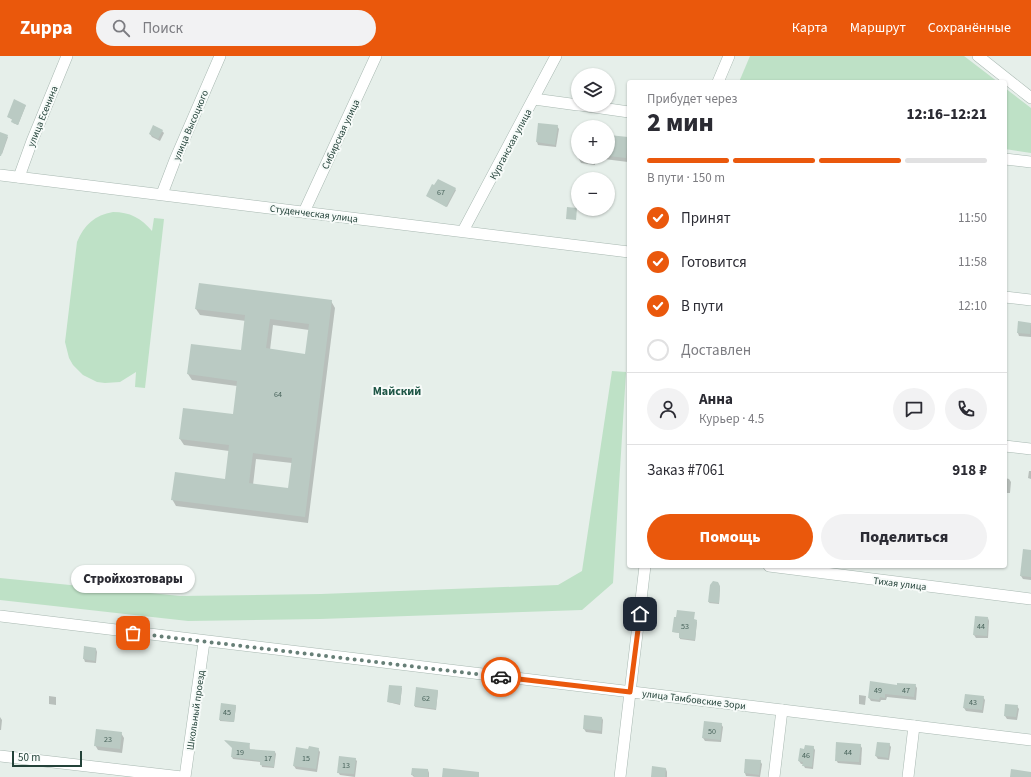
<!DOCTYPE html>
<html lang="ru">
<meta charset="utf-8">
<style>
body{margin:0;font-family:"Source Sans 3",sans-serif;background:#f2f2f3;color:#2b2b33;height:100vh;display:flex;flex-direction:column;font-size:15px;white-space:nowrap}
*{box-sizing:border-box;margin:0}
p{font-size:13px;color:#7c7c81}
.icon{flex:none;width:22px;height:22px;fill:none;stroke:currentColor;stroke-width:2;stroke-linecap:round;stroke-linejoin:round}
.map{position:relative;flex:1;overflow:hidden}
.drawer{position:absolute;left:627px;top:24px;width:380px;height:488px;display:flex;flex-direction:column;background:#fff;border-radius:4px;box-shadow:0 1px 3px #0004}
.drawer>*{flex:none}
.tools{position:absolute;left:571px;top:12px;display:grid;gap:8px}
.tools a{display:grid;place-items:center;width:44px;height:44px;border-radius:50%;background:#fff;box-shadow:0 1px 3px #0004;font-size:20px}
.scale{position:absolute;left:12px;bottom:10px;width:70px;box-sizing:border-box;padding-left:4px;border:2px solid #234239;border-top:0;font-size:11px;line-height:14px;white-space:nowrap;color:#234239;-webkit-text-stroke:3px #f7fbf9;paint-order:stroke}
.pin{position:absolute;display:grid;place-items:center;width:34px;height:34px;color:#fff;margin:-17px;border-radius:8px;box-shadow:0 2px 6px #0006}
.courier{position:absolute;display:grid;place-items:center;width:40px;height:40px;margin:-20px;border:3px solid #ea580c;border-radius:50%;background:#fff;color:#222;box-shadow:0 1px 5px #0007}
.bubble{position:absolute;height:28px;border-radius:14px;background:#fff;box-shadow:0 1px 3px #0004;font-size:13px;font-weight:800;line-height:28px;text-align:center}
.head em{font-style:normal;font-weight:800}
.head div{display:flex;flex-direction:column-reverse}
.head{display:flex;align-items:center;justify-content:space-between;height:68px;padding:0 20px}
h1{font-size:26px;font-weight:800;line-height:30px}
.bar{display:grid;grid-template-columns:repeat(4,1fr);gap:6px 4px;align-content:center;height:48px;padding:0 20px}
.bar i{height:5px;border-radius:3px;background:#e1e1e2}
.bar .on{background:#ea580c}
.bar p{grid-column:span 4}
.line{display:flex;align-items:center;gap:10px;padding:0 20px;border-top:1px solid #e1e1e2}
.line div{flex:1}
.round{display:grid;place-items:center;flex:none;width:42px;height:42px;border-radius:21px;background:#f2f2f3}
ol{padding:0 20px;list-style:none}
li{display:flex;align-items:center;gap:12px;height:44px}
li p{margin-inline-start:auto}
li .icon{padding:4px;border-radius:50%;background:#ea580c;color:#fff;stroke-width:4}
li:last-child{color:#7c7c81}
li i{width:22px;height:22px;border:2px solid #e1e1e2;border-radius:50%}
.button{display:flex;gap:8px;margin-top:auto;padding:8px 20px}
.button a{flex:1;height:46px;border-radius:24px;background:#ea580c;color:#fff;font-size:16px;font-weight:800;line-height:46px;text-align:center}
.button a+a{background:#f2f2f3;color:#2b2b33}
header{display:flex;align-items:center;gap:24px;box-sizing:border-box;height:56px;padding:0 20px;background:#ea580c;color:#fff}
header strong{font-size:19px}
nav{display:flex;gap:22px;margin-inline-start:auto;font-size:14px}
.search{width:280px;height:36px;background:#f2f2f3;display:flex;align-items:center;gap:10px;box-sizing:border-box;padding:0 14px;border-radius:22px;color:#7c7c81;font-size:15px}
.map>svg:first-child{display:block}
.green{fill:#bee1c6}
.shadow{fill:#0003;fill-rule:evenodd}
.building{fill:#bacac3;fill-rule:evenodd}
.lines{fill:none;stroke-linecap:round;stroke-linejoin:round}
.street-casing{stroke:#a8b8b1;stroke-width:12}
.street{stroke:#fff;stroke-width:11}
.done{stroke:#677f77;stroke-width:4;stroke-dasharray:0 7.2}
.route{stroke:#ea580c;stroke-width:5}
.labels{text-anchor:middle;stroke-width:4;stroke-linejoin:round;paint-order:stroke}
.number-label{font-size:8px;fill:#49645c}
.street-label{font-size:10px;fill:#234239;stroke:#f7fbf9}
.quarter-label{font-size:12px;font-weight:bold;fill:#1e5646;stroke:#f7fbf9}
</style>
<header>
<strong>Zuppa</strong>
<div class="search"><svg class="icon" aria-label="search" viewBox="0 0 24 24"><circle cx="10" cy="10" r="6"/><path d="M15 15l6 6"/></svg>Поиск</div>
<nav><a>Карта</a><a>Маршрут</a><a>Сохранённые</a></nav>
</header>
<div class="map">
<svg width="1031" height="721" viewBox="0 0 1031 721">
<rect width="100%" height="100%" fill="#e6efea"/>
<!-- green -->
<g class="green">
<polygon points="750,0 964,0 998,26 739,26"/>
<polygon points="1005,32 1031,52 1031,97 1005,93"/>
<path d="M 113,156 C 130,156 141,162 152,175 L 154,162 L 164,163 L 145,332 L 135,331 L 136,316 L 120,326 L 105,327 L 97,326 L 83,319 L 73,309 L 69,302 L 65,286 L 66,278 L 77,186 C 84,169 95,159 113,156 Z"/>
<polygon points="612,315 626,316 613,527 582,554 320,563 188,565 0,544 0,522 180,540 321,538 558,529 582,515"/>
</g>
<!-- shadow -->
<g class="shadow">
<polygon points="26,49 18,69 13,67 13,64 8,61"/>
<polygon points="557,70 559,73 556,91 538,89 537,86"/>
<polygon points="162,75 164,77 160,85 152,81 150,78"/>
<polygon points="0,78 8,81 2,98 0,97"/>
<polygon points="628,82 629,84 629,93 628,106 596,102 595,109 581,107 579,103 579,101 608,101 608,87"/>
<polygon points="455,133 456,134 447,151 427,140"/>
<path d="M 331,245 L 335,252 L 308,467 L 176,450 L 172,443 L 226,424 L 229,395 L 184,389 L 180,383 L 234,360 L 237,330 L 192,324 L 188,318 L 242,295 L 246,265 L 200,259 L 196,253 ZM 273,269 L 309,274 L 306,299 L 270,294 ZM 256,403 L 292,407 L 289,434 L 253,429 Z"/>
<polygon points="1031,268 1031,281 1019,280 1018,277"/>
<polygon points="1029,415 1031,415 1031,423 1028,422"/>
<polygon points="1005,422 1009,423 1011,426 1010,437 1005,437"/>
<polygon points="1031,495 1031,524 1023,523 1021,520"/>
<polygon points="718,527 720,532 719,548 709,547"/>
<polygon points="694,557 694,564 697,566 695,585 680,583 680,577 673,576"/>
<polygon points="988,562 989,565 988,582 976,582 974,579"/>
<polygon points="85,592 96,593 97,596 96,607 85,606 84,603"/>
<polygon points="871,627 898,630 915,629 917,632 916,644 887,641 886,644 881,644 880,646 871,645 869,642"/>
<polygon points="390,630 402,632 400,649 388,646"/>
<polygon points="417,632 438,635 436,654 415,651"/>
<polygon points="859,639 866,640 865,649 859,648"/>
<polygon points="49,640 56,641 56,649 49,648"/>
<polygon points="983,641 985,644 983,657 966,655 964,652"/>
<polygon points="236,650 234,666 220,665 220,663"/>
<polygon points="1017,650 1019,653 1017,664 1007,663 1005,660"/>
<polygon points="0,661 2,664 1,674 0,674"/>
<polygon points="602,662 603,664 602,678 586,676 584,673"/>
<polygon points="721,668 723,671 721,686 705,685 703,682"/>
<polygon points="121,677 124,682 122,697 98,694 95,689"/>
<polygon points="225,685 249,688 250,694 275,696 276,698 274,712 262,711 261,706 233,703 232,701 233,692"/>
<polygon points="889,688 891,691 889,704 878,703 876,700"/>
<polygon points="860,689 862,692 861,709 838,707 836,704"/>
<polygon points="813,691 815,694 813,713 805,712 803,708 801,708 799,705 805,694"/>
<polygon points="318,693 320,696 317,716 296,713 294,710 309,694"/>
<polygon points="355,703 357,705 355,721 340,719 338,716"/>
<polygon points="760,705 762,708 760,721 746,720 745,717"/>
<polygon points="666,713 667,716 667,721 652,721"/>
<polygon points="428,714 429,717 429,721 414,721 412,719"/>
</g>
<!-- building -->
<g class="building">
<polygon points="14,43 26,49 18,69 11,66 12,63 7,61"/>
<polygon points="538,67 558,69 555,89 536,86"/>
<polygon points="153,69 163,74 158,83 149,78"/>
<polygon points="0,76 8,79 1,100 0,100"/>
<polygon points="609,79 628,81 626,102 608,100"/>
<polygon points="438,123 456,132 446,151 426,140 432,128 434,129"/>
<polygon points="567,151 577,152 576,164 566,163"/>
<path d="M 199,227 L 332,244 L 305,461 L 171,444 L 175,416 L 225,423 L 229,389 L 179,383 L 183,352 L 233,358 L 237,325 L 187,318 L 191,288 L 241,294 L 245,259 L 195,253 ZM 270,263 L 309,268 L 305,298 L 266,292 ZM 253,397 L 292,402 L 288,432 L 249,427 Z"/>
<polygon points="1018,265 1031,267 1030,278 1017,277"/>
<polygon points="1023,493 1031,494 1031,521 1020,520"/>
<polygon points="713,525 718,526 720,530 719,547 708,546 710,529"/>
<polygon points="677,554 695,556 694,563 697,564 695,584 679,582 679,577 672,576 674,561 676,561"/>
<polygon points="975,560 988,561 987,580 973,579"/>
<polygon points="84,590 96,592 95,605 83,603"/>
<polygon points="870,625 897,629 897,627 916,628 914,641 885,638 885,642 880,641 879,644 868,642"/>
<polygon points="389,629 402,630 400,648 387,646"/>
<polygon points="416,631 438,634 436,653 414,650"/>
<polygon points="965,638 984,640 982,654 963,652"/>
<polygon points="221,647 236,649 234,666 219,664"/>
<polygon points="1005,648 1018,649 1016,661 1004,660"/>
<polygon points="584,659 602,661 601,675 583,673"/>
<polygon points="704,665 722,667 720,684 702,682"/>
<polygon points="96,673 122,676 120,693 94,690"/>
<polygon points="224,684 250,687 249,693 275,695 274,711 260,709 260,705 231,701 232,692"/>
<polygon points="836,686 861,688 859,706 835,705"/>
<polygon points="877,686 890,687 888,702 875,700"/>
<polygon points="805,689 814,690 812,711 802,710 803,706 798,705 800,692 804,693"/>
<polygon points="309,690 319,692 316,713 293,710 296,691 308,693"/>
<polygon points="339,700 356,702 354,718 337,717"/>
<polygon points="745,703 761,704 759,719 744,717"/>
<polygon points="652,710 666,712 665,721 651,721"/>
<polygon points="412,712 428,713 428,721 414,721 414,719 411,719"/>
<polygon points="443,712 479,716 479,721 442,721"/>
<polygon points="1011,713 1031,716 1031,721 1010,721"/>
</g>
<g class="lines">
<!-- street casing -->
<g class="street-casing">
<g id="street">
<polyline points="978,0 1031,42"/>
<polyline points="718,26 729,0"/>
<polyline points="534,43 578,49"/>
<polyline points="580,49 629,56"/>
<polyline points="1005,103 1031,106"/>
<polyline points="0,119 629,196"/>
<polyline points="19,121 32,85 67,0"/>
<polyline points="162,138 175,104 220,0"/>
<polyline points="304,156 376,0"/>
<polyline points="463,175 556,0"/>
<polyline points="1005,241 1031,244"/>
<polyline points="1005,390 1031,393"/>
<polyline points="769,510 1031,543"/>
<path d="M 0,560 C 343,603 687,642 1031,684"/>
<polyline points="0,700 182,721"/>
<polyline points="185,721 204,586"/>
<polyline points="620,721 645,510"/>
<polyline points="774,721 782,654"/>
<polyline points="908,721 914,670"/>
</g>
</g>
<!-- street -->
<use href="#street" class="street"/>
</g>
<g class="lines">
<!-- done -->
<polyline class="done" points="133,577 501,621"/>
<!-- route -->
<polyline class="route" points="501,621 630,636 640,558"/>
</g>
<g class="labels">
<!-- number labels -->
<g class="number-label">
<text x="441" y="139">67</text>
<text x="278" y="341">64</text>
<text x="685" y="573">53</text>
<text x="981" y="573">44</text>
<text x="878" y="637">49</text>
<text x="906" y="637">47</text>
<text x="426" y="645">62</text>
<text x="973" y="649">43</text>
<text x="227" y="659">45</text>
<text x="712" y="678">50</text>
<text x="108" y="686">23</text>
<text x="240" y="699">19</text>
<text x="848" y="699">44</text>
<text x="806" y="702">46</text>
<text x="268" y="705">17</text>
<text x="306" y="705">15</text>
<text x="346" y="712">13</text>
</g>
<!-- street labels -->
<g class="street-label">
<text transform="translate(42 60) rotate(-68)" y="4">улица Есенина</text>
<text transform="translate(190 69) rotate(-67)" y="4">улица Высоцкого</text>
<text transform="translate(340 78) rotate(-65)" y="4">Сибирская улица</text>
<text transform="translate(510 88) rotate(-62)" y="4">Курганская улица</text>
<text transform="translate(314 157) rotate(7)" y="4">Студенческая улица</text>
<text transform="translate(900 527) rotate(7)" y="4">Тихая улица</text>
<text transform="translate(694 643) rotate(7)" y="4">улица Тамбовские Зори</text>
<text transform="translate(195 654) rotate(-82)" y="4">Школьный проезд</text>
</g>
<!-- quarter labels -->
<g class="quarter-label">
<text x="397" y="339">Майский</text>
</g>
</g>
</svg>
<div class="tools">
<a><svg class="icon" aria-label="layers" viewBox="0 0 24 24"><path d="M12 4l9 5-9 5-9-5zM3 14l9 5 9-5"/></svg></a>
<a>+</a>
<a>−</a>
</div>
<div class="scale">50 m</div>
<div class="pin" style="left:133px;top:577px;background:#ea580c"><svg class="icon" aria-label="bag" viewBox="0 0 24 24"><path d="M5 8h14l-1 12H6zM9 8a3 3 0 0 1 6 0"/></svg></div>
<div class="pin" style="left:640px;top:558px;background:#1f2937"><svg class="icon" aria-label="home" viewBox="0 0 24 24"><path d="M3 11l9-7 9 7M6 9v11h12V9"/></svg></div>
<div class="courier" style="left:501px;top:621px"><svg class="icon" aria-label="car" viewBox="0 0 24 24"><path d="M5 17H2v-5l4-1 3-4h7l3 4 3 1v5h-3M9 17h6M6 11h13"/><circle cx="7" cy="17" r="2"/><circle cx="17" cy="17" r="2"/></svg></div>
<div class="bubble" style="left:71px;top:509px;width:124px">Стройхозтовары</div>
<section class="drawer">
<div class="head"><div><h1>2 мин</h1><p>Прибудет через</p></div><em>12:16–12:21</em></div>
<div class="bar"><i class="on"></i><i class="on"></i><i class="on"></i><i></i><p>В пути · 150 m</p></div>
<ol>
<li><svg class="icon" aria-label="check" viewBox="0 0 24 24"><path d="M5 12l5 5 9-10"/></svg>Принят<p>11:50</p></li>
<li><svg class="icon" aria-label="check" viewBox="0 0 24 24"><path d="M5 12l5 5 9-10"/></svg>Готовится<p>11:58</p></li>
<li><svg class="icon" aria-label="check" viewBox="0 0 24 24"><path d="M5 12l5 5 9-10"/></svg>В пути<p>12:10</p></li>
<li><i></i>Доставлен</li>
</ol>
<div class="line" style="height:72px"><a class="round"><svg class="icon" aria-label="person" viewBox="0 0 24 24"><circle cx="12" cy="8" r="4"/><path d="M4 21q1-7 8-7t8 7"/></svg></a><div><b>Анна</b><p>Курьер · 4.5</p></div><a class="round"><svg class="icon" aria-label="chat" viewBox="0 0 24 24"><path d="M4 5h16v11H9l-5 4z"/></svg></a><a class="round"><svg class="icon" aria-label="phone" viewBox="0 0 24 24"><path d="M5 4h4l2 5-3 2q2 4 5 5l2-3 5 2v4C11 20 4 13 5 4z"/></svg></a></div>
<div class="line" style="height:52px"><div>Заказ #7061</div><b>918 ₽</b></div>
<div class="button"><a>Помощь</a><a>Поделиться</a></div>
</section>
</div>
